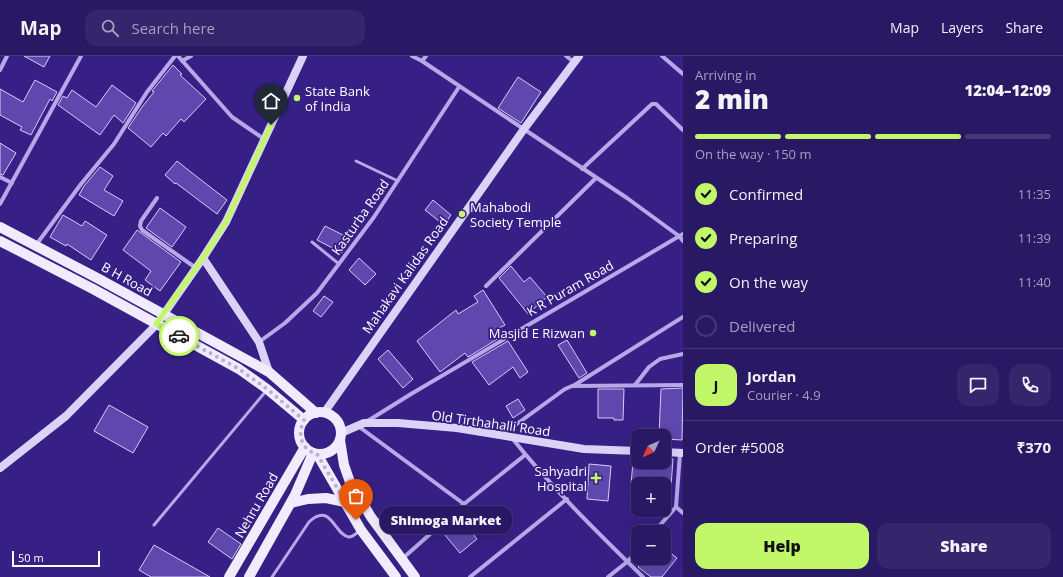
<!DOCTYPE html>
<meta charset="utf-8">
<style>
body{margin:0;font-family:"Open Sans",sans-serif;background:#35256d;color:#f1f3f6;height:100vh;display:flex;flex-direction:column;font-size:15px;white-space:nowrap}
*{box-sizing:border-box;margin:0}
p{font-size:13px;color:#a5a0bf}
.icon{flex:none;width:22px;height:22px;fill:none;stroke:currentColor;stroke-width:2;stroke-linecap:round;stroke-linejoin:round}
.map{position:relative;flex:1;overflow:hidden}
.side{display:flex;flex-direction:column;background:#291864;width:380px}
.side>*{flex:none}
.needle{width:26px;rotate:226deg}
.tools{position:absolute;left:631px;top:373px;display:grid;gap:8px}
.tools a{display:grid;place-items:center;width:40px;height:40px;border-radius:8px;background:#291864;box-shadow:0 4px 16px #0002,0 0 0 1px #453778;font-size:20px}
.scale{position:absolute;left:12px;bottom:10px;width:88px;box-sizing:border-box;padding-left:4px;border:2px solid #fff;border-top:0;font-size:11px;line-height:14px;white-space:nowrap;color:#fff;-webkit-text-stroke:3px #372085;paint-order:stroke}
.pin{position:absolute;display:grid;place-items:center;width:34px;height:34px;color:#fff;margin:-41px -17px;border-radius:50% 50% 50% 0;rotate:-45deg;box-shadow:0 0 4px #0007}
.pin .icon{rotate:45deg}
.courier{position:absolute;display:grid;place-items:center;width:40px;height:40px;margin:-20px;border:3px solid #c2f769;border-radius:50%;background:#fff;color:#222;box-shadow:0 1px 5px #0007}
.bubble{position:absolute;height:28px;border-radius:12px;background:#291864;box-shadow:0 4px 16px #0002,0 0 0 1px #453778;font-size:13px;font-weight:800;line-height:28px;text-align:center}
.headline em{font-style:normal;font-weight:800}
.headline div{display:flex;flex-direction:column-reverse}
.headline{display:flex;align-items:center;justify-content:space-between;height:68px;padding:0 12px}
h1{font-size:26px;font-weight:800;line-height:30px}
.bar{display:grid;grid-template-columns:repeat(4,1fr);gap:6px 4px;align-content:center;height:48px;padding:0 12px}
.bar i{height:5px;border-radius:3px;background:#453778}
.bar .selected{background:#c2f769}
.bar p{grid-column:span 4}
.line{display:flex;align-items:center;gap:10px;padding:0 12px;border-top:1px solid #453778}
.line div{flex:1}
.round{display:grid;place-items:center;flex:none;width:42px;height:42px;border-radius:12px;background:#35256d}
ol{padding:0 12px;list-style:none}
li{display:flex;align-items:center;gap:12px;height:44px}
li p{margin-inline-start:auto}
li .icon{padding:4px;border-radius:50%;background:#c2f769;color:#111;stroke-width:4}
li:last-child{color:#a5a0bf}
li i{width:22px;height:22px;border:2px solid #453778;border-radius:50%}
.action{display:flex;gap:8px;margin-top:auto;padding:8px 12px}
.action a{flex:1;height:46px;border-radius:12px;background:#c2f769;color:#111;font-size:16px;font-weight:800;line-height:46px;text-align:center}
.action a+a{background:#35256d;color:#f1f3f6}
header{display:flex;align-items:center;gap:24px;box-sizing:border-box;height:56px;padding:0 20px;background:#291864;border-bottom:1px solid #453778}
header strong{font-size:19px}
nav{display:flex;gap:22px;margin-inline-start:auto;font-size:14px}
.search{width:280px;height:36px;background:#35256d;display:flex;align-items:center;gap:10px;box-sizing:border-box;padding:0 14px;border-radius:12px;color:#a5a0bf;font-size:15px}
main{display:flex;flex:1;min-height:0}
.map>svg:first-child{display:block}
.building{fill:#5e48ad;stroke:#d5ccf7}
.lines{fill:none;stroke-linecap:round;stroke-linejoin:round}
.lane{stroke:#b6a8e9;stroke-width:3}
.street{stroke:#b6a8e9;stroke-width:4}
.secondary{stroke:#dbd3f7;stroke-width:8}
.primary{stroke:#f1ebfe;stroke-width:10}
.done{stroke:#b9b1d4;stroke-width:4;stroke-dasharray:0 7.2}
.route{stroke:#c2f769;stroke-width:5}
.poi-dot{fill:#c2f769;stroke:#372085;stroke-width:1.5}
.labels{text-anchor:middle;stroke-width:3.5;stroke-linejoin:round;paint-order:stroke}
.poi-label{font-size:13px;fill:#fff;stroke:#372085;text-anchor:start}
.street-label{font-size:13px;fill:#fff;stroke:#372085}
</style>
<header>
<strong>Map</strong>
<div class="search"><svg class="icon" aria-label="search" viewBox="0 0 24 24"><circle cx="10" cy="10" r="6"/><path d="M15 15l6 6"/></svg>Search here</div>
<nav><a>Map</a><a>Layers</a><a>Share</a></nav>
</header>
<main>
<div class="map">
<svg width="683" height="521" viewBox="0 0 683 521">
<rect width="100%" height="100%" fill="#372085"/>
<!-- building -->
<g class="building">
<polygon points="24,0 50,0 44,11"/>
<polygon points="173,9 182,18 180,19 206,43 184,66 181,63 166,80 163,77 151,91 128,72 142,51 154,36 152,35"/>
<polygon points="518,21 541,36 521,67 498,52"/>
<polygon points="35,24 57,36 52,45 50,43 31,79 20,74 22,71 0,59 0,33 23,46"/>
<polygon points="112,29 136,47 123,67 114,59 100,79 58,49 63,40 67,42 72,34 96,51"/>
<polygon points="0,87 16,97 3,119 0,118"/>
<polygon points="177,105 192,117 227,144 217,158 176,127 175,128 165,119"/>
<polygon points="100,111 113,120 104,134 123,145 114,160 79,139 84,130"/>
<polygon points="433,144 451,159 444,169 425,154"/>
<polygon points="160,152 186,171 172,191 146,172"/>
<polygon points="63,159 82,170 85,165 107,179 91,204 67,188 66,190 50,181"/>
<polygon points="325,170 351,183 342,197 317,184"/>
<polygon points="137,174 181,206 160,235 145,224 151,215 123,194"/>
<polygon points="359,202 376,218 365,229 349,214"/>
<polygon points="511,210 524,226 530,221 547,241 528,258 499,222"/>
<polygon points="483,234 505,269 499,272 504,279 468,301 465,297 440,316 417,285 456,254 458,258 478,246 474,240"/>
<polygon points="324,240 333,246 321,261 313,255"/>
<polygon points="567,284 587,317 579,322 558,289"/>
<polygon points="508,285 528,316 520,322 513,311 489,329 472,306"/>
<polygon points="388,294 413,323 403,332 378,303"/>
<polygon points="683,332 682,384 664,383 664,380 659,380 661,333"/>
<polygon points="598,333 624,333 623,364 614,364 614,362 598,362"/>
<polygon points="518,343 525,354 513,362 506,350"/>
<polygon points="109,349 148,371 133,397 94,375"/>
<polygon points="664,402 673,403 671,431 664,431 664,428 631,428 633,406 664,406"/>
<polygon points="589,408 611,410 608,445 587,443"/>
<polygon points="461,464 477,483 460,497 444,478"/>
<polygon points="218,472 241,488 232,503 208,486"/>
<polygon points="154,489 210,521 151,521 139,514"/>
<polygon points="664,492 677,502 662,521 651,521 638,511 645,502 664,502"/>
</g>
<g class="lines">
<!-- lane -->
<g class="lane">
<polyline points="356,105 398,125"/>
<polyline points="312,186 339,208"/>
<polyline points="154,469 266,335"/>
<path d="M 272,521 L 309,466 C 331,445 334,479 349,481 C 353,481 356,477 360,475"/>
</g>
<!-- street -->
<g class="street">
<polyline points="178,0 232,61 264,83"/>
<polyline points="412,0 422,5 627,142 679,180 683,185"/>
<polyline points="566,0 574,6"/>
<polyline points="662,0 683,18"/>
<polyline points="182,5 191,0"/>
<polyline points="422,5 426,0"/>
<polyline points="0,14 7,0"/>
<polyline points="582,113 652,48 656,48 683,74"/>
<polyline points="0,121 12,127"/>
<polyline points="157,142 141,165 140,170 142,174 196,212"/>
<polyline points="0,148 81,0"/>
<polyline points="36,189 81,128 114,88 147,36 175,0"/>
<polyline points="486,230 596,122"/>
<polyline points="259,286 285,267 317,237 374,161 459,31"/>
<polyline points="635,329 649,311 660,303 683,298"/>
<polyline points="573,330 683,261"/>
<polyline points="366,366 411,338 683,178"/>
<polyline points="358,370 464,448"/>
<polyline points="503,378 565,333 572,330 683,329"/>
<path d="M 512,382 C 551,431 598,477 643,521"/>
<polyline points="676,451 683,457"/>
<polyline points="654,476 676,451 680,397"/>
<polyline points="402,503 464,448 525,399"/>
<polyline points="470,521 567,443"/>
<polyline points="608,521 627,506 638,494"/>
</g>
<!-- secondary -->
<g class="secondary">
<polyline points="203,202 259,286 269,316"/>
<polyline points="324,357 524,73 579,0"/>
<polyline points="341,377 364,367 398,367 457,372 584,393 638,395"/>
<polyline points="664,396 683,397"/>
<polyline points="0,412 66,360 157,268 203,202 226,166 303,0"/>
</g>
<!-- primary -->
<g class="primary">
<polyline points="0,171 99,223 269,316 316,357"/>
<polyline points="0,185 93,233 239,313 267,333 304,364"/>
<circle cx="320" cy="377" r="21"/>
<polyline points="340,384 344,409 350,426 371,461 415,521"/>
<polyline points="317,398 361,474 396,521"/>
<polyline points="291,447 308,443 326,442 345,446"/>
<polyline points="229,521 305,391"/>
<polyline points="249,521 295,439 313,397"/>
</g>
</g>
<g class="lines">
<!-- done -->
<path class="done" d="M 179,280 L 239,313 L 267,333 L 304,364 C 297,378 301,394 317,398 L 356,464"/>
<!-- route -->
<polyline class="route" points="179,280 156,268 203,202 226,166 271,69"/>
</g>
<!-- markers -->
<g class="poi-dot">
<circle cx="297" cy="42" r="4"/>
<circle cx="462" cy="158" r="4"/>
<circle cx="593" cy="277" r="4"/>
<path d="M594 416h4v4h4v4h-4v4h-4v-4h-4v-4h4z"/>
</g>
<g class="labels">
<!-- poi labels -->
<g class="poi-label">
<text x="305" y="40">State Bank<tspan x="305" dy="15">of India</tspan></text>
<text x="470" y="156">Mahabodi<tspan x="470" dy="15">Society Temple</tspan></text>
<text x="585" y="282" text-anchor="end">Masjid E Rizwan</text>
<text x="587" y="420" text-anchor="end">Sahyadri<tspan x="587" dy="15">Hospital</tspan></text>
</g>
<!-- street labels -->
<g class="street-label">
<text transform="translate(360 161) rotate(-55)" y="5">Kasturba Road</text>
<text transform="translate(405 219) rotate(-55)" y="5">Mahakavi Kalidas Road</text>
<text transform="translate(127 223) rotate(29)" y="5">B H Road</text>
<text transform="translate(570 232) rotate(-30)" y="5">K R Puram Road</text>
<text transform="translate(491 367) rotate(8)" y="5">Old Tirthahalli Road</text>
<text transform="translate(256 449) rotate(-60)" y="5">Nehru Road</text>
</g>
</g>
</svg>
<div class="tools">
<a><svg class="needle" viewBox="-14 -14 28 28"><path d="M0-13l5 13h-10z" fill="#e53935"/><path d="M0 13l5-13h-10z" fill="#a5a0bf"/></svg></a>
<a>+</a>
<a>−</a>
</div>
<div class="scale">50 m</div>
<div class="pin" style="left:356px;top:464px;background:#ea580c"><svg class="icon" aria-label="bag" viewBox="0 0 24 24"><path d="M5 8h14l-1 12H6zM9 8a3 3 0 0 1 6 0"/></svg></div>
<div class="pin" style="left:271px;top:69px;background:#1f2937"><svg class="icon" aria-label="home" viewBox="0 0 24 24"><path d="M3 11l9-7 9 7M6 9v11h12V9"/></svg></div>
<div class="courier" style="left:179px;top:280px"><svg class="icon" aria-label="car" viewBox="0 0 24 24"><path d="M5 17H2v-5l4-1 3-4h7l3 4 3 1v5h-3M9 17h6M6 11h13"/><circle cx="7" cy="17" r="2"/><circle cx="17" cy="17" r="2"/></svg></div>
<div class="bubble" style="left:380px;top:450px;width:132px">Shimoga Market</div>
</div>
<section class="side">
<div class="headline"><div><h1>2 min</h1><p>Arriving in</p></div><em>12:04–12:09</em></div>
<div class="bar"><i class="selected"></i><i class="selected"></i><i class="selected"></i><i></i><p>On the way · 150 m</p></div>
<ol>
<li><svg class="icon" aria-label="check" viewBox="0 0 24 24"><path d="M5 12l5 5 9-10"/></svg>Confirmed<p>11:35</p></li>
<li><svg class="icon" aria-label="check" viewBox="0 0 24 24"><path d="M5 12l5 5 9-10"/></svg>Preparing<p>11:39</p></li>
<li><svg class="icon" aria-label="check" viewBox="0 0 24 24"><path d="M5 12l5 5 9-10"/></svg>On the way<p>11:40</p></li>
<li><i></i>Delivered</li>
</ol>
<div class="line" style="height:72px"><b class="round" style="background:#c2f769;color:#111">J</b><div><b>Jordan</b><p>Courier · 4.9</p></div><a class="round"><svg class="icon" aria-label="chat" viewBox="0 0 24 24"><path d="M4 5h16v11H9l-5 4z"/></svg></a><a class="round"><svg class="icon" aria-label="phone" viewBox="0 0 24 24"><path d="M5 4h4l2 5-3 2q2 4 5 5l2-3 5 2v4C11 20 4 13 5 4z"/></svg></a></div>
<div class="line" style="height:52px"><div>Order #5008</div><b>₹370</b></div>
<div class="action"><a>Help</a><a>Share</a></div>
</section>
</main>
